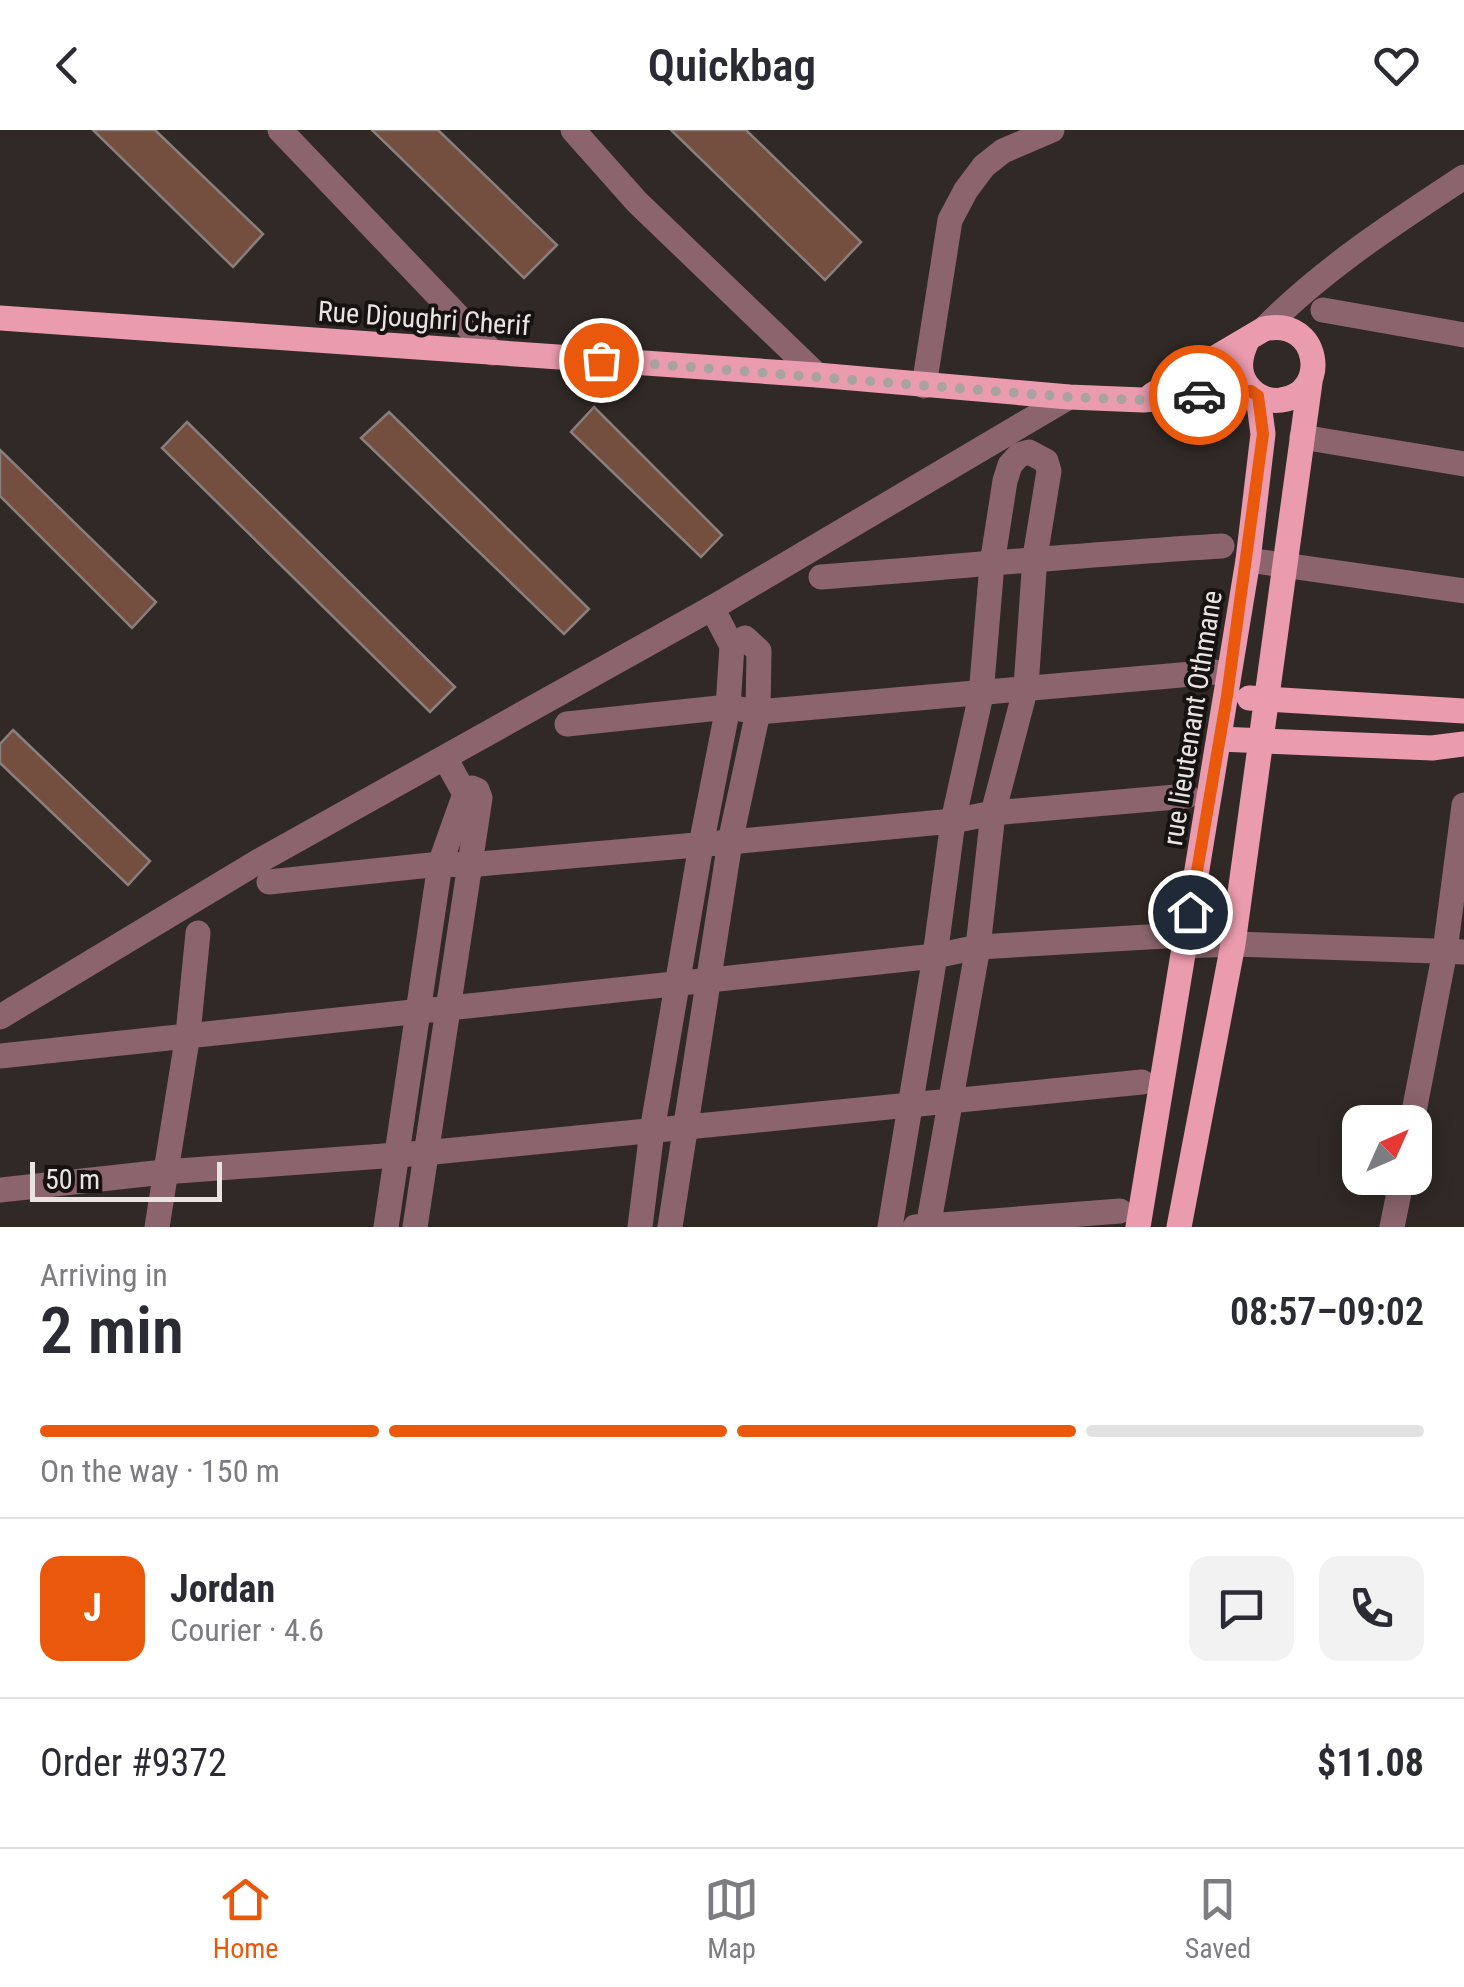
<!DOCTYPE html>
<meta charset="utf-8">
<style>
body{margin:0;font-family:"Roboto Condensed",sans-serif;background:#f2f2f3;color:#2b2b33;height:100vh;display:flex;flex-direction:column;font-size:38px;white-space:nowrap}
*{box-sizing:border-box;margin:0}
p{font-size:32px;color:#7c7c81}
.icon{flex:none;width:55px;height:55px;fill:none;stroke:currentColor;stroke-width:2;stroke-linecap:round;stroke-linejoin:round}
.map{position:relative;height:1097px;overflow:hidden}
.panel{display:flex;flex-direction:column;background:#fff;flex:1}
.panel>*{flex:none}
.needle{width:65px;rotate:45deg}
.controls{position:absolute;left:1342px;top:975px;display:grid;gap:20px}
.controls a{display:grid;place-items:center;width:90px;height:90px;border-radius:20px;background:#fff;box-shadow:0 5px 25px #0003;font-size:50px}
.scale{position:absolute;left:30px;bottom:25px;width:192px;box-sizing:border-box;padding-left:10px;border:5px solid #e9e4e2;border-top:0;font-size:28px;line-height:35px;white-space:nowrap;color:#e9e4e2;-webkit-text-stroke:8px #161211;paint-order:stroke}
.pin{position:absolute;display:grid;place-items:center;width:85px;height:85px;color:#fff;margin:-42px;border:5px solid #fff;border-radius:50%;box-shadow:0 2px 10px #0007}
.courier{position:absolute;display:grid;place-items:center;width:100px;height:100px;margin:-50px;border:8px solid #ea580c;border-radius:50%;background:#fff;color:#222;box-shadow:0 2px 12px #0007}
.overview em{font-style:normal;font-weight:600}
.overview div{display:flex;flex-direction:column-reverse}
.overview{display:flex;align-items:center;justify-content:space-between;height:170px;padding:0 40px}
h1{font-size:65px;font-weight:600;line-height:75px}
.bar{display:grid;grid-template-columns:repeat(4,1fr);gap:15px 10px;align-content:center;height:120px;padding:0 40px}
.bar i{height:12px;border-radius:8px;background:#e1e1e2}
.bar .current{background:#ea580c}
.bar p{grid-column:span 4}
.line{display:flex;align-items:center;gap:25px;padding:0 40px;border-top:2px solid #e1e1e2}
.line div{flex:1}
.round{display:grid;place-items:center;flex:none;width:105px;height:105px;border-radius:20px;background:#f2f2f3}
header{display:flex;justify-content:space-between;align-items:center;height:130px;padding:0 40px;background:#fff;font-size:45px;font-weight:600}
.tab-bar{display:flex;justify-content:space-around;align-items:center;height:140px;border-top:2px solid #e1e1e2;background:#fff;font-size:28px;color:#7c7c81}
.tab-bar a{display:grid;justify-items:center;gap:5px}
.tab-bar .current{color:#ea580c}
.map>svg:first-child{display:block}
.building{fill:#744f3f;stroke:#89807d;stroke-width:2.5}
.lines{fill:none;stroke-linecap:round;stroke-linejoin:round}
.minor{stroke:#8b646d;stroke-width:25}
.major{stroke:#eb9bae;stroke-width:25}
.done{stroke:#a8a3a0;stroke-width:10;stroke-dasharray:0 18}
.route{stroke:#ea580c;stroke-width:12}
.labels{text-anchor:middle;stroke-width:8;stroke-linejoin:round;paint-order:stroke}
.street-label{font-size:28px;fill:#e9e4e2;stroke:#161211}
</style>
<header><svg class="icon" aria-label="back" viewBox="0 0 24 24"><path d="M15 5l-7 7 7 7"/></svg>Quickbag<svg class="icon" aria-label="heart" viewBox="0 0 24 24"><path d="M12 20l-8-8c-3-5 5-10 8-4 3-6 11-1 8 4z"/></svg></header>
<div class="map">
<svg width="1464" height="1097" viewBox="0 0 1464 1097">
<rect width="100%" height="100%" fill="#302926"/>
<!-- building -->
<g class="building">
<polygon points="93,0 155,0 263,104 233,137"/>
<polygon points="372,0 438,0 557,115 524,148"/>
<polygon points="671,0 746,0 861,112 825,150"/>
<polygon points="594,277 722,405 701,427 571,302"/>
<polygon points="389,282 589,479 564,504 361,308"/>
<polygon points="187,292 455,557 430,582 162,318"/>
<polygon points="0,320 156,472 132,498 0,366"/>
<polygon points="13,600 150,731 128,755 0,633 0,614"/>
</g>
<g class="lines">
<!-- minor -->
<g class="minor">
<polyline points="280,0 493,223"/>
<polyline points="573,0 637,72 817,245"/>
<polyline points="1323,180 1464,205"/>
<path d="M 1264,199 C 1323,139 1394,93 1464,47"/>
<polyline points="924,256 950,90 966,60 984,36 1003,21 1052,0"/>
<polyline points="1302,307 1464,334"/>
<polyline points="1248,430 1464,461"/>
<path d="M 821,447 C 955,437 1088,424 1222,416"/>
<path d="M 567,594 L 728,577 L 758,582 C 911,570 1062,554 1215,542"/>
<polyline points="269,752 440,734 468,735 730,712 953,691 993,683 1187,666"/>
<polyline points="1185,816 1233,814 1464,822"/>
<polyline points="0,887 259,731 712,478 1069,267"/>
<polyline points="0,926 935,826 978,817 1165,806"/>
<polyline points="1412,992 1445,821 1464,675"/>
<polyline points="0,1060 164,1042 424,1023 1142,952"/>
<polyline points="157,1097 188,904 198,803"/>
<polyline points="386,1097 440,734 465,664 445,628"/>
<polyline points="415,1097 480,668 477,660 472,658"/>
<polyline points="640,1097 652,1001 701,715 728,577 732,516 712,478"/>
<polyline points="670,1097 730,712 758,582 759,521 745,508 732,516"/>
<polyline points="890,1097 935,826 953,691 981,565 992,434 1005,351 1010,335 1019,325 1029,322 1046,331 1049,341 1035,427 1026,557 993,683 978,817 928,1097"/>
<polyline points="915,1097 1120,1081"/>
<polyline points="1392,1097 1402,1048"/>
</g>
<!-- major -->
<g class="major">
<polyline points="0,188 817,245 1069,267 1143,270 1251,261"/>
<path d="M 1152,265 L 1264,199 C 1320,186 1331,264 1281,270 C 1268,272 1255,266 1247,255 C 1237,241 1240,226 1247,211"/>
<polyline points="1249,568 1464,581"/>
<polyline points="1219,609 1432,618 1464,614"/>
<polyline points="1138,1097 1248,430 1263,304 1258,266"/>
<polyline points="1179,1097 1233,814 1310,252"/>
</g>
</g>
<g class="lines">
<!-- done -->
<polyline class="done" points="601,230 1068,267 1143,270 1199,265"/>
<!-- route -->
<polyline class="route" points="1190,782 1227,566 1263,304 1258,266 1251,261 1199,265"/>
</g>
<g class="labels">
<!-- street labels -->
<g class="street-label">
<text transform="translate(424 188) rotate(4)" y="10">Rue Djoughri Cherif</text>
<text transform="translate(1192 588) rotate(-81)" y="10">rue lieutenant Othmane</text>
</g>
</g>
</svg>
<div class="controls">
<a><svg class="needle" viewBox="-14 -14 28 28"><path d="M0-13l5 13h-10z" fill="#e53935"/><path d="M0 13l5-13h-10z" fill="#7c7c81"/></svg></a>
</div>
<div class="scale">50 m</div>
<div class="pin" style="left:601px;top:230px;background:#ea580c"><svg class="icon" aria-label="bag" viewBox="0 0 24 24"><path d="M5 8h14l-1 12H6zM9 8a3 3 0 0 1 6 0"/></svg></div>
<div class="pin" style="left:1190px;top:782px;background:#1f2937"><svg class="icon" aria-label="home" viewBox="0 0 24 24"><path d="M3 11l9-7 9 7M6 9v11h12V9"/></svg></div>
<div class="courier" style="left:1199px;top:265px"><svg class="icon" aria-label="car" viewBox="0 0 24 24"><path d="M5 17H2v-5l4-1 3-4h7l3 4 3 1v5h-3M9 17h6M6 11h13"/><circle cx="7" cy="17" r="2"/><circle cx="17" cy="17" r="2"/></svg></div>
</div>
<section class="panel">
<div class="overview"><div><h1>2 min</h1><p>Arriving in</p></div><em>08:57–09:02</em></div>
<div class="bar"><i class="current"></i><i class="current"></i><i class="current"></i><i></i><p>On the way · 150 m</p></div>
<div class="line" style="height:180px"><b class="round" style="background:#ea580c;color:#fff">J</b><div><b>Jordan</b><p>Courier · 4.6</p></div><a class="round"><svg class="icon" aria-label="chat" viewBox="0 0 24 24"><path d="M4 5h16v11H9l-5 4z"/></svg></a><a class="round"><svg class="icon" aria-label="phone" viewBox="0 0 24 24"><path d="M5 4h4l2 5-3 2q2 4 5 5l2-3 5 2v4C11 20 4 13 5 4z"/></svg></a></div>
<div class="line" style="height:130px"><div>Order #9372</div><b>$11.08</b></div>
</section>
<nav class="tab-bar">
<a class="current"><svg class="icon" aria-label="home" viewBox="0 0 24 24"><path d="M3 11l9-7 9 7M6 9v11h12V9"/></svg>Home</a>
<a><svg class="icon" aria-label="map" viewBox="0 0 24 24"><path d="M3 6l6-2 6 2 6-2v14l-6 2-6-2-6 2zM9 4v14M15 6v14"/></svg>Map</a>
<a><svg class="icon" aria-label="saved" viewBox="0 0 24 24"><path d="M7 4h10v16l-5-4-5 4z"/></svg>Saved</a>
</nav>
